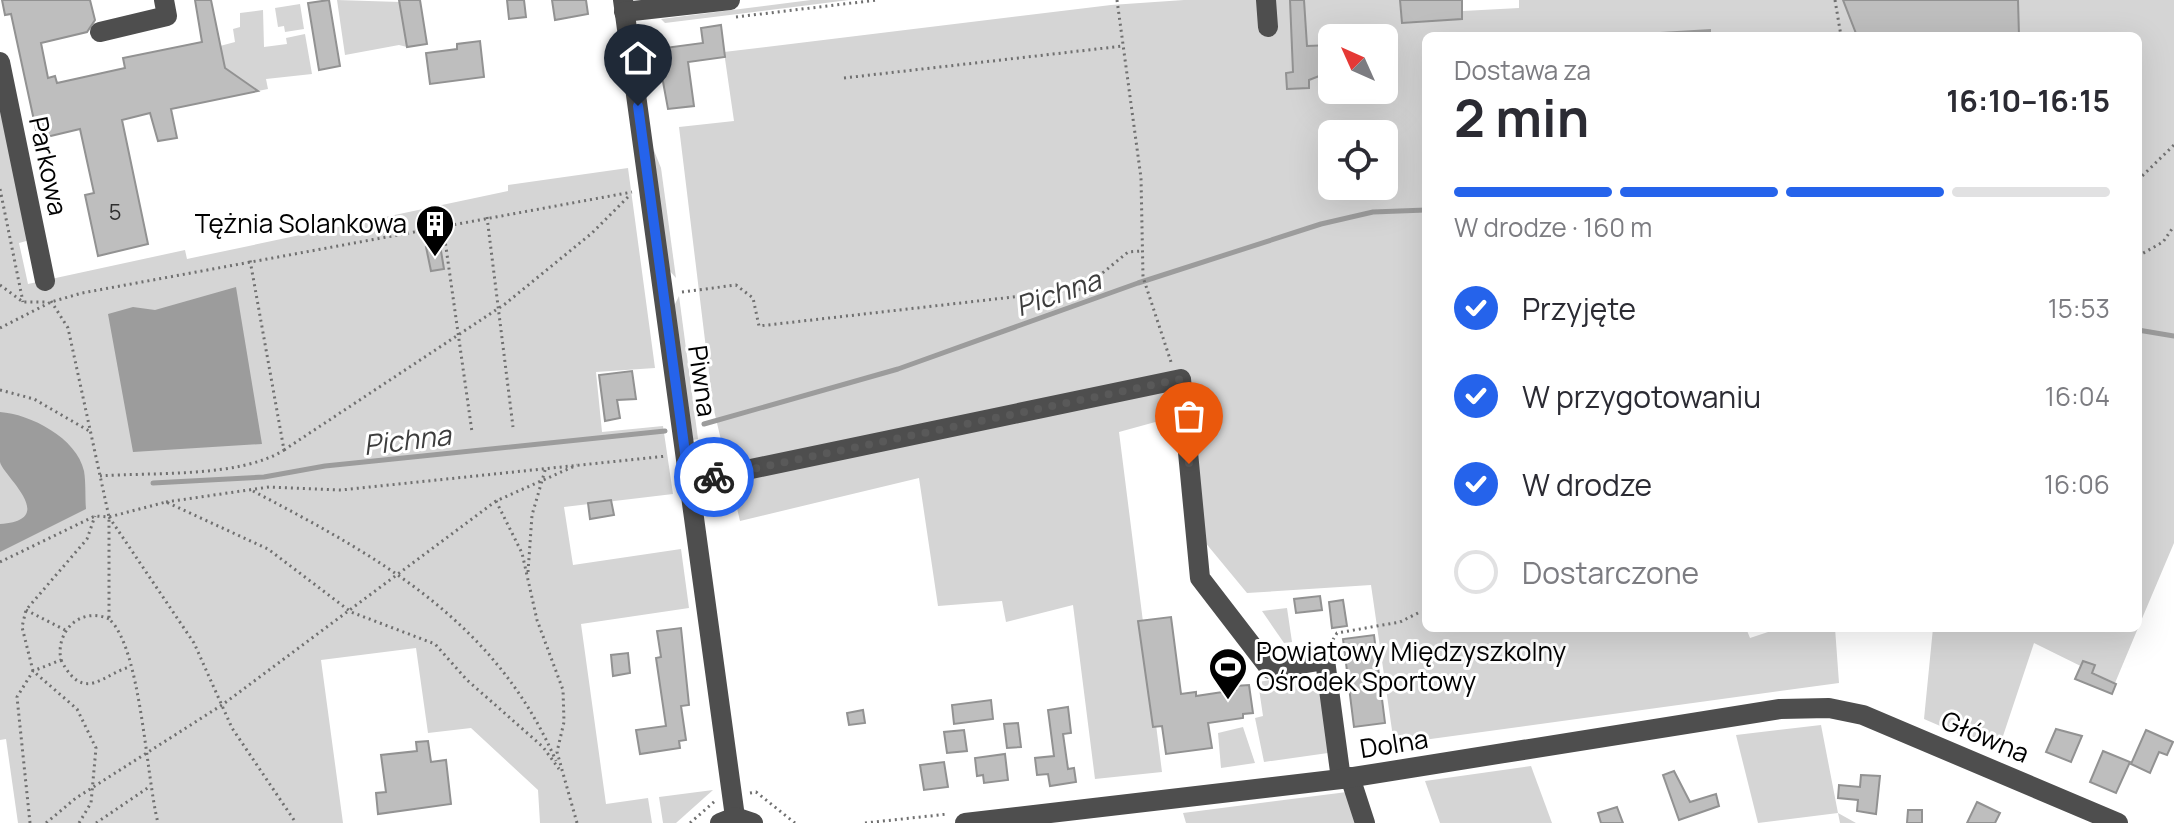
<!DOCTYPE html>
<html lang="pl">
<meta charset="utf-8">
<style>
body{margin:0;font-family:Manrope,sans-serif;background:#f7f7f7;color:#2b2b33;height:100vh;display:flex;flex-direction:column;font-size:30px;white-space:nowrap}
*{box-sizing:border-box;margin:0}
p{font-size:26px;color:#7c7c81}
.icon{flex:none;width:44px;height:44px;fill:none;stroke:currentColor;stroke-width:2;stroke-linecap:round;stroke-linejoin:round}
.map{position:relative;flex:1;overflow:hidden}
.drawer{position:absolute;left:1422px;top:32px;width:720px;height:600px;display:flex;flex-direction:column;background:#fff;border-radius:12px;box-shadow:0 8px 32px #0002}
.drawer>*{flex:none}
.needle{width:52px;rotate:315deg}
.tools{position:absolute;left:1318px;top:24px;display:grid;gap:16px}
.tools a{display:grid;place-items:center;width:80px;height:80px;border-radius:12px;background:#fff;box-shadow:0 8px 32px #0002;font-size:40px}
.pin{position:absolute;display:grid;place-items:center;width:68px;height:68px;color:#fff;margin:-82px -34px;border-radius:50% 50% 50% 0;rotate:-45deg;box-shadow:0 0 8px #0007}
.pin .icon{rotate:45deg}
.courier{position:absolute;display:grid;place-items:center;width:80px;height:80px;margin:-40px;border:6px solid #2563eb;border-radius:50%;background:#fff;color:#222;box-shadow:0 2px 10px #0007}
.summary em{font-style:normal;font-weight:700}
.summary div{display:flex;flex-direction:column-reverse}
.summary{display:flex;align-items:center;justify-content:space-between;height:136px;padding:0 32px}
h1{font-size:52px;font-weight:700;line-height:60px}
.bar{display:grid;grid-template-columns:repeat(4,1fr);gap:12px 8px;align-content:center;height:96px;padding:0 32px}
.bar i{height:10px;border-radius:6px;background:#e1e1e2}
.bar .active{background:#2563eb}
.bar p{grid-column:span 4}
ol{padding:0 32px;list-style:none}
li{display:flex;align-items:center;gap:24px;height:88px}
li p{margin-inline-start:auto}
li .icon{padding:8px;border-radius:50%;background:#2563eb;color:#fff;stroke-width:4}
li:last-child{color:#7c7c81}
li i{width:44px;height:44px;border:4px solid #e1e1e2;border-radius:50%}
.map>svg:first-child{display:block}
.green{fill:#d5d5d5;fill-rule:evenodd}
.water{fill:#9c9c9c}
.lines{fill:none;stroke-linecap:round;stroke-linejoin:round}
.stream{stroke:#9c9c9c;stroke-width:5}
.building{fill:#bebebe;stroke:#929292;stroke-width:2}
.path{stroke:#707070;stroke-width:3;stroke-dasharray:2 4;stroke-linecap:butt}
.minor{stroke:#4e4e4e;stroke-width:20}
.done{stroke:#595959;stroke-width:8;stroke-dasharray:0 14.4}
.route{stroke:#2563eb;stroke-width:10}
.labels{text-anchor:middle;stroke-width:6;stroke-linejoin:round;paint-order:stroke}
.number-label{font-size:22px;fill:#303030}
.street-label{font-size:26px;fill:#000;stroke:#fff}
.poi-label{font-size:26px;fill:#000;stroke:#fff;text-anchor:end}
.water-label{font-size:28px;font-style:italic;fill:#3d3d3d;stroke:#fff}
</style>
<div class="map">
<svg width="2174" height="823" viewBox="0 0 2174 823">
<rect width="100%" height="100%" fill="#fff"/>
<!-- green -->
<g class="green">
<polygon points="337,0 400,2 407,47 399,45 345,55"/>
<polygon points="811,0 849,0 665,23 661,19"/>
<path d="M 1184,0 L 1462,0 L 1463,11 L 1519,8 L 1519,0 L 2174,0 L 2174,543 L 2138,628 L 2138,36 L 1426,36 L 1426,628 L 1746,628 L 1750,638 L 1780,628 L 1835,628 L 1839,683 L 1394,744 L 1371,585 L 1247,593 L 1204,541 L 1188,413 L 1119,432 L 1162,772 L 1095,779 L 1073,605 L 1006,622 L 1002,601 L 938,606 L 919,478 L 740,521 L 713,406 L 679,127 L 734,121 L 724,52 L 1111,5 ZM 1332,38 L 1384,38 L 1384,90 L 1332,90 ZM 1332,134 L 1384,134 L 1384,186 L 1332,186 Z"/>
<polygon points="300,4 304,29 285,32 284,26 278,27 275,8"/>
<polygon points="263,10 264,47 287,44 286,38 305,34 312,74 266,79 268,89 258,91 225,68 220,46 235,42 233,29 240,27 240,13"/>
<polygon points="0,96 30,240 19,243 28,284 185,250 187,259 508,191 508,185 628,168 655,368 596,372 602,432 663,426 673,494 564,507 573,565 681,549 689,608 581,624 606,804 648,798 652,823 540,823 538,790 471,728 428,733 416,648 321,660 343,823 18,823 6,739 0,740"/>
<polygon points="653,148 661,168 676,278 669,270"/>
<polygon points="679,296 698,439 693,440 674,306"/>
<polygon points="1287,608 1292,642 1284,643 1262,611"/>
<polygon points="1933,628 2138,628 2115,683 2034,643 1998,751 1924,719"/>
<polygon points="1301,675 1303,690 1323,691 1335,752 1264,762 1255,718 1263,716 1258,682"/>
<polygon points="1821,725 1838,813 1856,823 1840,823 1838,813 1758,823 1736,735"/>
<polygon points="1243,727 1255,763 1221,768 1218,733"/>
<polygon points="1531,766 1552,823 1440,823 1425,781"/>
<polygon points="713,790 676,823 663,823 659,797"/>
<polygon points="1347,792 1358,823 1186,823 1183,813"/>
</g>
<!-- water -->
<g class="water">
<polygon points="1711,29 1711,36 1660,36 1660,32"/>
<polygon points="236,287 262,444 133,452 108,314 133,307 155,310"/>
<path d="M 0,412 C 30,414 77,438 84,471 C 86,483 85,497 86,509 L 0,552 L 0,524 C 60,520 3,476 0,462 C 0,447 0,428 0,412 Z"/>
</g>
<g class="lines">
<!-- stream -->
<g class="stream">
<polyline points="2138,330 2174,336"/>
<polyline points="704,424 898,369 1138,283 1321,224 1373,212 1426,210"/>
<polyline points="153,483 264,477 325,466 665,431"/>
</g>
</g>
<!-- building -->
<g class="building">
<polygon points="2,0 90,0 95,20 87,32 41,43 48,78 55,76 57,83 125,68 123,58 202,42 195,0 211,0 225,68 258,91 171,109 177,138 158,141 150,113 122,120 148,244 98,256 85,195 94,193 80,129 38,139 11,14 5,15"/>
<polygon points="329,0 340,66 319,70 308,3"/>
<polygon points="399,0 420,0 427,44 407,47"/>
<polygon points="507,0 524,0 526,17 509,19"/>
<polygon points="552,0 586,0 588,14 555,20"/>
<polygon points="1290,0 1304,0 1307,46 1332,45 1332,71 1309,80 1309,88 1287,89 1286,73 1293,72"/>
<polygon points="1400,0 1462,0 1462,19 1402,23"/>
<polygon points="1843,0 2018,0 2019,36 1857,36"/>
<polygon points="721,25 725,57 688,62 694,106 668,109 657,49 703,43 701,28"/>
<polygon points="480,41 484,77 430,84 426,53 457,49 457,44"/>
<polygon points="440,245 444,269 431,271 426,247"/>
<polygon points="632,371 636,399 617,400 620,418 605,421 599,375"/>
<polygon points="611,500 614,515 590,519 588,503"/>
<polygon points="1320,596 1322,610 1296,613 1294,599"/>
<polygon points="1343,600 1347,626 1332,628 1329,602"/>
<polygon points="1171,617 1181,694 1196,692 1196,696 1236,690 1235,686 1249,685 1253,713 1243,714 1243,718 1208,723 1212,748 1166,754 1162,726 1153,727 1138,621"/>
<polygon points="681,628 689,705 681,706 686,740 679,741 680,748 640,754 636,730 666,726 656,658 661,657 657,631"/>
<polygon points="1374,635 1385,723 1354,727 1343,639"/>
<polygon points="628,653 630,673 613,676 611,655"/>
<polygon points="2083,661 2095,665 2092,673 2116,684 2112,694 2075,679"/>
<polygon points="991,700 993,719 954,724 952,705"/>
<polygon points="1068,707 1071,733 1063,734 1068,769 1074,768 1076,782 1050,786 1048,774 1037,775 1035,758 1054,756 1048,710"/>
<polygon points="863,710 865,723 849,725 847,713"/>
<polygon points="1018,723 1021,747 1007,748 1004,724"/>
<polygon points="2056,729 2082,736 2071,762 2046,752"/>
<polygon points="964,730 967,751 947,753 944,732"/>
<polygon points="2146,730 2173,742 2167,755 2159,752 2150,773 2131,764"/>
<polygon points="428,741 431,762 446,760 451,804 378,814 376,793 386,792 381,755 417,751 416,742"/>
<polygon points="2103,751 2130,762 2116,793 2090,782"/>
<polygon points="1005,754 1008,780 984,783 983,775 977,776 975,758"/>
<polygon points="944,762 948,787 924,790 920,765"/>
<polygon points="1674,771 1690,802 1716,794 1719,806 1679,820 1663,775"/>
<polygon points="1861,775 1880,776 1876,814 1857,811 1858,800 1838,798 1839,785 1860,787"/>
<polygon points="1977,802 2000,813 1995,823 1967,823"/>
<polygon points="1617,807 1623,823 1601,823 1598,813"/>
<polygon points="1908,810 1922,810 1922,823 1907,823"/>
</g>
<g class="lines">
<!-- path -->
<g class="path">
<polyline points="1117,0 1141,178 1143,277 1171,362"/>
<polyline points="1835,0 1841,36"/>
<polyline points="736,17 877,0"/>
<polyline points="844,78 1123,46"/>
<polyline points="2138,180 2174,145"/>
<polyline points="0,189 23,302"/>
<polyline points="487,217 513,427"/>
<polyline points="443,226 472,432"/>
<polyline points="2138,256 2163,242 2174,226"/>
<polyline points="0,285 23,302 48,302"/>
<polyline points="682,292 736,285 753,298 759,326 1083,289 1128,252 1141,251"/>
<path d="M 51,301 L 68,328 L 109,517 L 109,619 C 141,647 146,776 158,823"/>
<polyline points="0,328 51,302 82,293 632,192"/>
<polyline points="0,390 34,399 91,432"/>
<polyline points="284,450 505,304 592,233 630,195"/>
<path d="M 100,476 C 153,472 240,478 284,450 L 250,260"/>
<path d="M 253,491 C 381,558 496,622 556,761"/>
<polyline points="496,501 522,553 537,620 563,690 564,722 557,752 577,823"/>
<polyline points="166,502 269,487 341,490 667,456"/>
<polyline points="109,517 194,643 232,728 296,823"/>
<polyline points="0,562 95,516 109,517 166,502 268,549 351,612 435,644 467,680 543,747 559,769"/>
<polyline points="528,572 532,515 546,467"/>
<polyline points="26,610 65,630"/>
<polyline points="1330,645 1337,633 1400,622 1420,612"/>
<path d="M 61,660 C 84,705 104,673 130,667"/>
<polyline points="750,793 756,792 795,823"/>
<path d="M 30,823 L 17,697 L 33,671 L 61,660 C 55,632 80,606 109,619"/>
<polyline points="46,823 76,798 222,705 496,501 577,465"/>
<polyline points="79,823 91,803 96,748 77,709 33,671 22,627 26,610 87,539 95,516"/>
<polyline points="96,823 149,787"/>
<polyline points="690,823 715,801"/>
<polyline points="865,823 948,814"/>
</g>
<!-- minor -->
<g class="minor">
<polyline points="623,0 735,817"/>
<polyline points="1266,0 1268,27"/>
<polyline points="624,12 730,0"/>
<polyline points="100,32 167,16 164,0"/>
<polyline points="0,62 45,281"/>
<polyline points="689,482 1181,379 1200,578 1270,669 1325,660 1341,779"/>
<polyline points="1350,777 1365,823"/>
<polyline points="720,823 735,817 753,823"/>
<polyline points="965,823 1341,779 1780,709 1829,708 1863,715 2118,823"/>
</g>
</g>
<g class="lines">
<!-- done -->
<polyline class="done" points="714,477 1181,379 1189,464"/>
<!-- route -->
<polyline class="route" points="638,106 689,482 714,477"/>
</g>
<!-- icons -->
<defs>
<g id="building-pin" transform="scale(2)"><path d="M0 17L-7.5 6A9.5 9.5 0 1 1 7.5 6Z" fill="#000" stroke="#fff"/><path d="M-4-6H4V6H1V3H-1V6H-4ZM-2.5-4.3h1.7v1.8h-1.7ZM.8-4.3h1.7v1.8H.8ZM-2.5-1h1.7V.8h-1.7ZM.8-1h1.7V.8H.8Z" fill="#fff"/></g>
<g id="stadium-pin" transform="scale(2)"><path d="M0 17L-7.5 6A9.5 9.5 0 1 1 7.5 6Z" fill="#000" stroke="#fff"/><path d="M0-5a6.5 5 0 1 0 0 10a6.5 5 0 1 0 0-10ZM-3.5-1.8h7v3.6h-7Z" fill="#fff"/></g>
</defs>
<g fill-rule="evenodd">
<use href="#building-pin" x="435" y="224"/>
<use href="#stadium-pin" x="1228" y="667"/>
</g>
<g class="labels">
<!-- number labels -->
<g class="number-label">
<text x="115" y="220">5</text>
</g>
<!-- street labels -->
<g class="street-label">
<text transform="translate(48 166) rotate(78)" y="9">Parkowa</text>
<text transform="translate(702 381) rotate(82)" y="9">Piwna</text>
<text transform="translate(1985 737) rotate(23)" y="9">Główna</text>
<text transform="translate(1394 744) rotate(-9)" y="9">Dolna</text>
</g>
<!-- poi labels -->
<g class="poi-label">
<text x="407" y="233">Tężnia Solankowa</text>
<text x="1256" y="661" text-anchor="start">Powiatowy Międzyszkolny<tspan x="1256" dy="30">Ośrodek Sportowy</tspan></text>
</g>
<!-- water labels -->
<g class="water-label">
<text transform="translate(1058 293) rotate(-19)" y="10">Pichna</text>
<text transform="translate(407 440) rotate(-7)" y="10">Pichna</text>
</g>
</g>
</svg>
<div class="tools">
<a><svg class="needle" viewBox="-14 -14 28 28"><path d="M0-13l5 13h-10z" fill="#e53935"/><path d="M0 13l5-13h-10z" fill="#7c7c81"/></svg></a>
<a><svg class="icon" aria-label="locate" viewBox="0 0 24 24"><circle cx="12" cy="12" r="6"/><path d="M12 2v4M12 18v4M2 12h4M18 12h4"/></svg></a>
</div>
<div class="pin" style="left:1189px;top:464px;background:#ea580c"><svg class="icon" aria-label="bag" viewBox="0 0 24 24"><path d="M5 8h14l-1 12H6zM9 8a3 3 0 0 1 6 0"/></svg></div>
<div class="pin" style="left:638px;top:106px;background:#1f2937"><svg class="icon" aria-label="home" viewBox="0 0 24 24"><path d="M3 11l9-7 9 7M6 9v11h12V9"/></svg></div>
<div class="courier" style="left:714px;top:477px"><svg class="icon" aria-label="bike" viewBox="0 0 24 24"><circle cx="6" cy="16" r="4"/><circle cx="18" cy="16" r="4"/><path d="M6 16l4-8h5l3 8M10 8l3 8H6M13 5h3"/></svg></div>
<section class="drawer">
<div class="summary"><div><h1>2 min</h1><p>Dostawa za</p></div><em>16:10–16:15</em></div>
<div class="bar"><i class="active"></i><i class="active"></i><i class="active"></i><i></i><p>W drodze · 160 m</p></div>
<ol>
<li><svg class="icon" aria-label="check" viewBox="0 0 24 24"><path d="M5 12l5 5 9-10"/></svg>Przyjęte<p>15:53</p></li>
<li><svg class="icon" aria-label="check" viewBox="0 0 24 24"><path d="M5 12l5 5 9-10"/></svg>W przygotowaniu<p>16:04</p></li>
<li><svg class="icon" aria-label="check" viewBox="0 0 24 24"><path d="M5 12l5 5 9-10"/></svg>W drodze<p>16:06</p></li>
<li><i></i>Dostarczone</li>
</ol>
</section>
</div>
